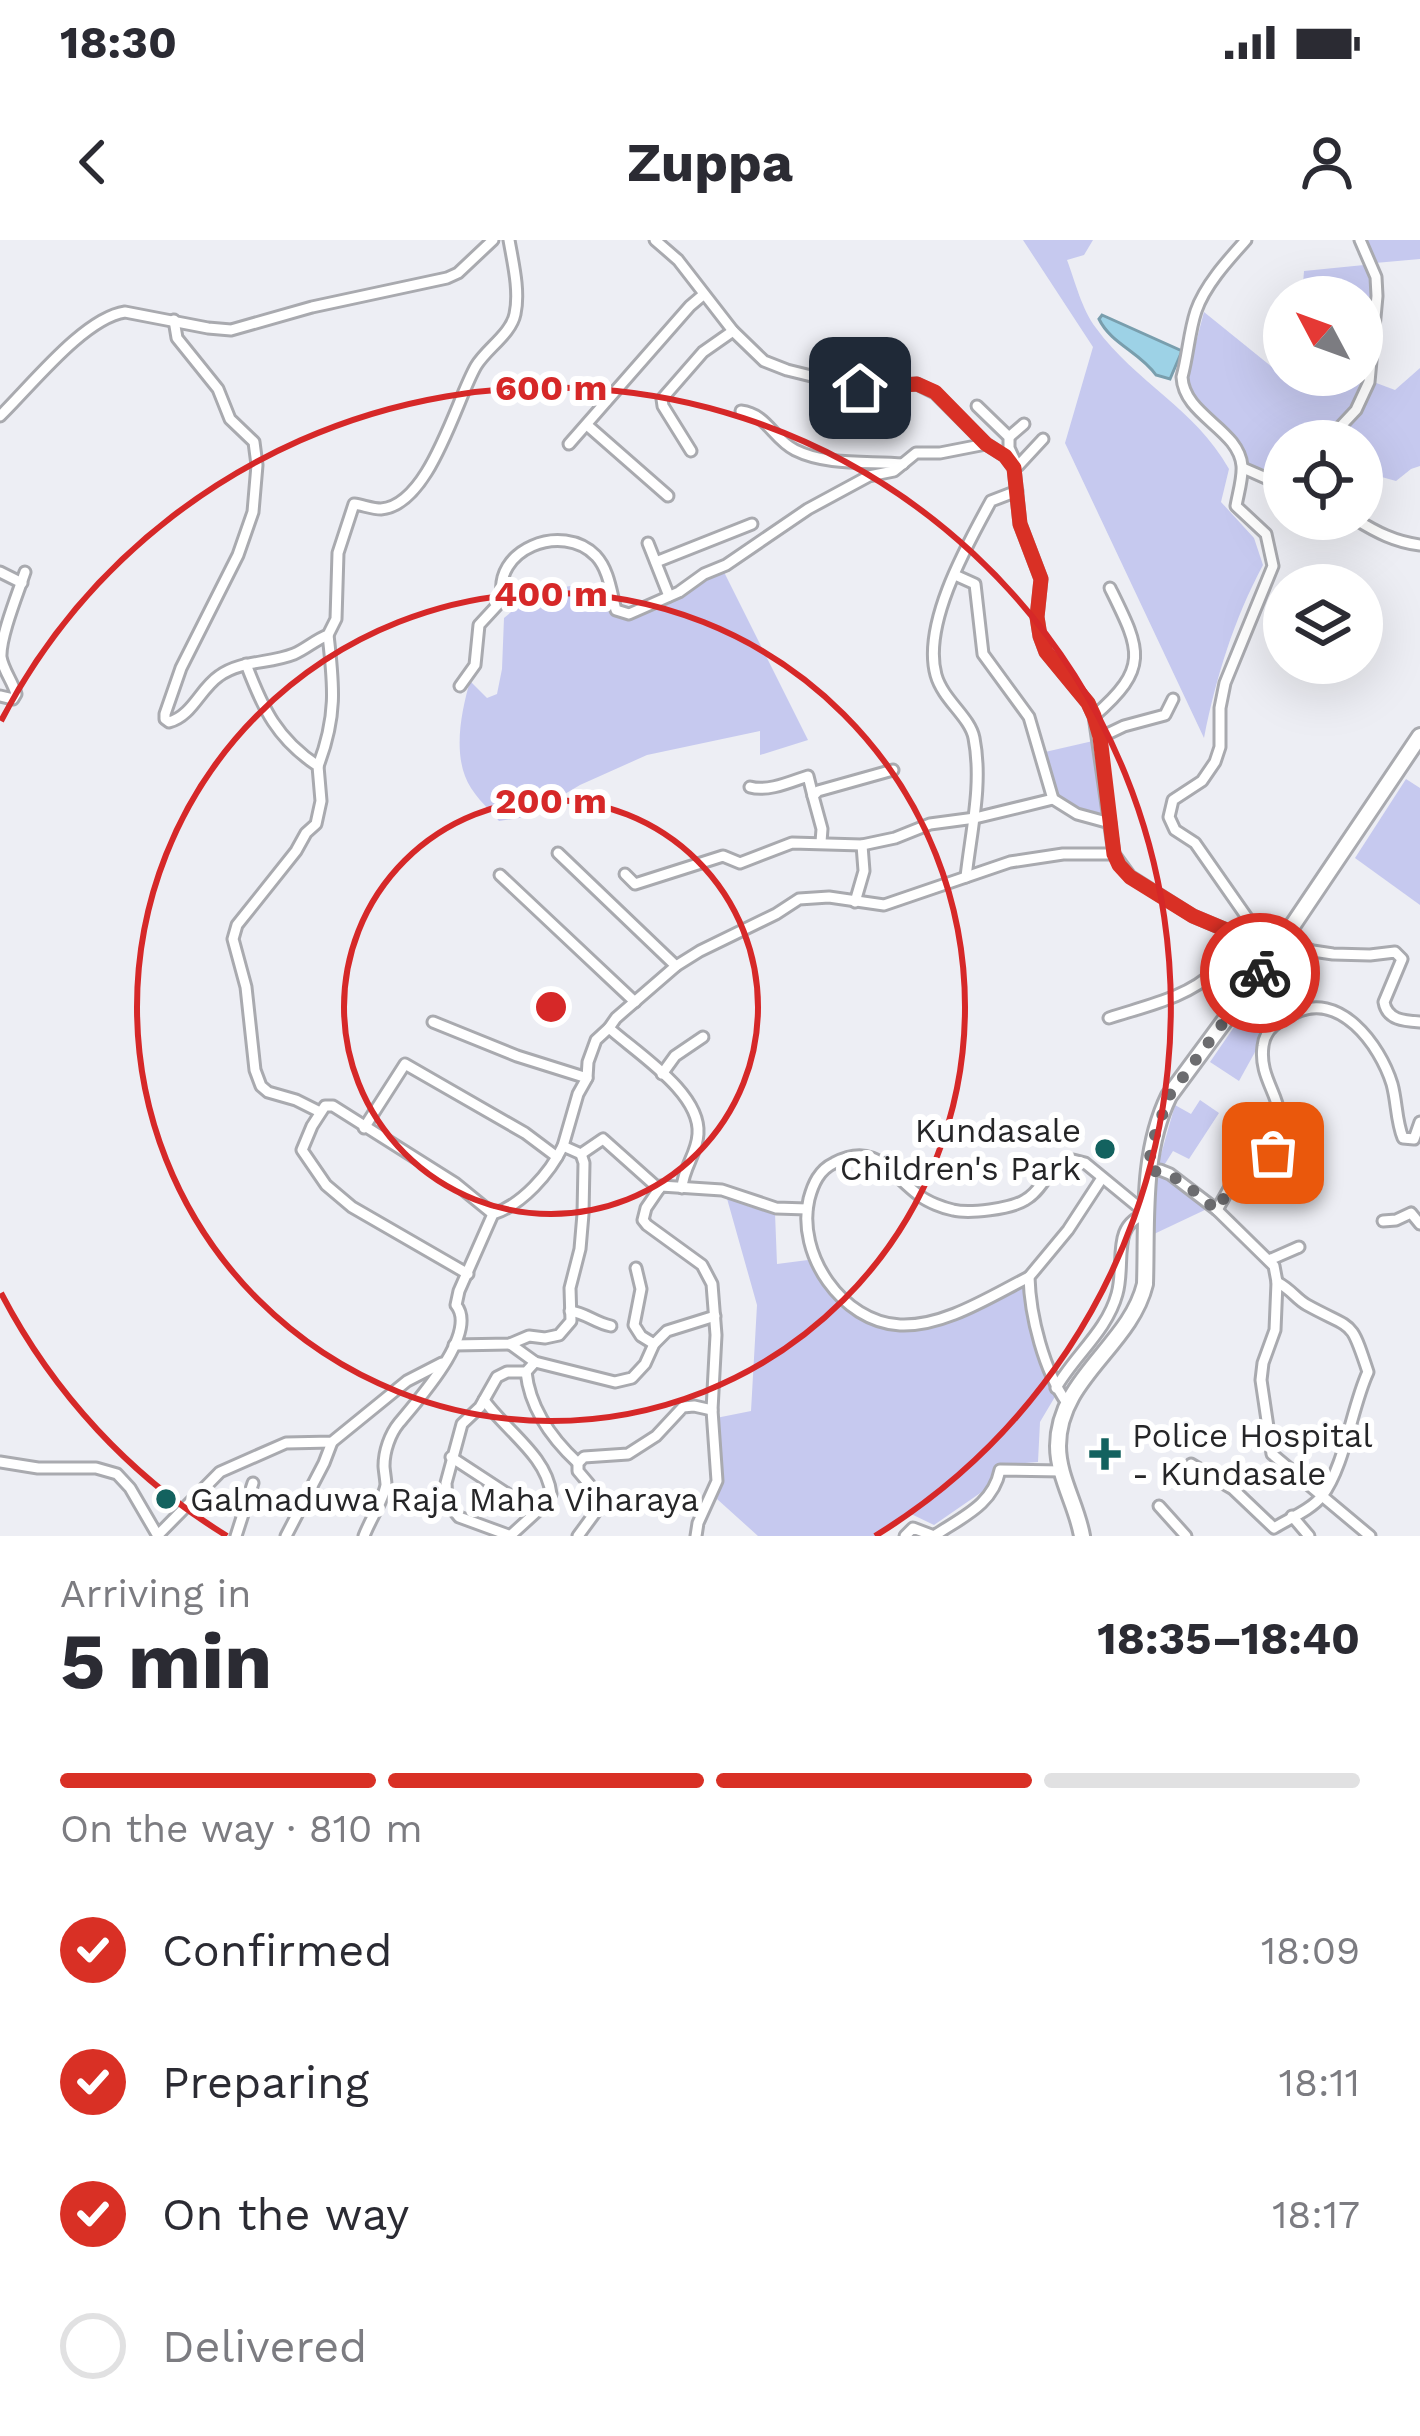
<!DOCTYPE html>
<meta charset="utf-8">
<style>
body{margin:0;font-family:"Work Sans",sans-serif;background:#f7f7f7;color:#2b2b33;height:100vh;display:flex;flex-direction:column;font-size:45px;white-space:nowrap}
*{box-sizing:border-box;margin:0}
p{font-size:39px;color:#7c7c81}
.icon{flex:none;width:66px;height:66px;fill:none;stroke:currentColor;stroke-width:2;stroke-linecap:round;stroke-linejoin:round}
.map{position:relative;height:1296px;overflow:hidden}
.side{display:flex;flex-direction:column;background:#fff;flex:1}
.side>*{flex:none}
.needle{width:78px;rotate:311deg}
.tools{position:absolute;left:1263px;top:36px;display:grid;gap:24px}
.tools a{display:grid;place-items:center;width:120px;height:120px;border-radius:50%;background:#fff;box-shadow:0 12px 48px #0002;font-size:60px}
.pin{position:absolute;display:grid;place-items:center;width:102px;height:102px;color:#fff;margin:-51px;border-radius:24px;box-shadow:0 6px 18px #0006}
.courier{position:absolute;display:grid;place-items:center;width:120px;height:120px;margin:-60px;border:9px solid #d93025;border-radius:50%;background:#fff;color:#222;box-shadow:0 3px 15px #0007}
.head em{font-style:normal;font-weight:700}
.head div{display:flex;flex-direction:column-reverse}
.head{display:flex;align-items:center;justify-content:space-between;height:204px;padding:0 60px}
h1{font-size:78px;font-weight:700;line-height:90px}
.bar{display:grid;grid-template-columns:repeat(4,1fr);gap:18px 12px;align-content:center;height:144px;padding:0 60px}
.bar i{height:15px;border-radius:9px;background:#e1e1e2}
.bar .current{background:#d93025}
.bar p{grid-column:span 4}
ol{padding:0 60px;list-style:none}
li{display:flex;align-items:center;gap:36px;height:132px}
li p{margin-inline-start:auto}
li .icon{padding:12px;border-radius:50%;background:#d93025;color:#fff;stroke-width:4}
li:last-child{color:#7c7c81}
li i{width:66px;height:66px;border:6px solid #e1e1e2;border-radius:50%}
.status{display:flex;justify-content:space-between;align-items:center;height:84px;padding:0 60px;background:#fff;direction:ltr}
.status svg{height:33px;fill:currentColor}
header{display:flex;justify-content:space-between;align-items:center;height:156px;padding:0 60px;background:#fff;font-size:54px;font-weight:700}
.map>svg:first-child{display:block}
.green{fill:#c6c9ef}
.water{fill:#9dd2e6;stroke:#799ead;stroke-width:3}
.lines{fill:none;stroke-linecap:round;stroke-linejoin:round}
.minor-casing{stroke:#a9aaaf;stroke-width:15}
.highway-casing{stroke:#a9aaaf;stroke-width:20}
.minor{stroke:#fff;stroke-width:9}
.highway{stroke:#fff;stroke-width:14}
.done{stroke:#6c6c6f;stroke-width:12;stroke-dasharray:0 21.6}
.route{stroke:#d93025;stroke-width:15}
.ring{fill:none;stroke:#d62828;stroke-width:6}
.poi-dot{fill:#13625f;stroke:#fff;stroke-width:4.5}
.labels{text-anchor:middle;stroke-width:12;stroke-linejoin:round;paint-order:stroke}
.poi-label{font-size:33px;fill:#262628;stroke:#fff;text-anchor:start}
.centre{fill:#d62828;stroke:#fff;stroke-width:6}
.ring-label{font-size:36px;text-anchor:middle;font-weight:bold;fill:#d62828;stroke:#fff;stroke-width:12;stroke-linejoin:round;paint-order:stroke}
</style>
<div class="status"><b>18:30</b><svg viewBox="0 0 49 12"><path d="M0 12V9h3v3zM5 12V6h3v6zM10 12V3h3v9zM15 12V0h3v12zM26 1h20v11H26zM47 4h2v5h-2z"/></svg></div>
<header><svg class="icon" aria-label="back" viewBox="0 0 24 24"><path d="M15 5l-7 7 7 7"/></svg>Zuppa<svg class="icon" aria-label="person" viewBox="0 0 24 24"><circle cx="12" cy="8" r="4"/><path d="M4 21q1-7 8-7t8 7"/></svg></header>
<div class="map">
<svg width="1420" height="1296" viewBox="0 0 1420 1296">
<rect width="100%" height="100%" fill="#edeef4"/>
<!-- green -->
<g class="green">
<path d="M 1023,0 L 1093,0 L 1084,15 L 1067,20 C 1075,41 1082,70 1096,88 C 1136,143 1194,167 1229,229 L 1221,262 L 1254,298 L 1263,325 C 1234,379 1216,437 1204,498 L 1065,203 L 1093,107 Z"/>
<polygon points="1366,0 1420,0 1420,19 1375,23"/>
<polygon points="1364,25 1372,40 1362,138 1349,171 1320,201 1284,201 1284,241 1248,225 1227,190 1212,177 1188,147 1187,136 1204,72 1288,140 1292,135 1362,135 1362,57 1302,57 1304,31"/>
<polygon points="1420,128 1420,226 1411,229 1396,241 1378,236 1373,222 1362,215 1362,201 1332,201 1371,141 1395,150"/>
<path d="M 724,332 L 808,500 L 760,515 L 760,491 L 647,515 L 580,545 L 526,577 L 499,581 C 487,567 471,553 465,536 C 454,507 462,469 470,441 L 487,458 L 497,454 L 502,429 L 504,378 C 540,347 558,347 604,342 L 611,372 L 625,380 L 695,347 L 707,337 Z"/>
<polygon points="1093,501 1106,579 1078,571 1055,555 1045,512"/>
<polygon points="1406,539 1420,548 1420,665 1355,618"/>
<polygon points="1243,774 1261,795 1260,803 1239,841 1210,822"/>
<polygon points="1200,860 1219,873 1189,919 1173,911 1163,927 1158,925 1175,865 1191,874"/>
<polygon points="1163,936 1209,968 1154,994 1156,938"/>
<path d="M 726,955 L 750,967 L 775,973 L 777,1024 L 808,1020 C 823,1040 837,1062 858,1077 C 904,1112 981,1064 1025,1043 L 1025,1070 L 1051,1149 L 1056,1155 L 1040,1182 L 1038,1222 L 998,1225 L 989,1247 L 934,1285 L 909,1273 L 879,1296 L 758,1296 L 717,1259 L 723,1240 L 716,1178 L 751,1171 L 757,1065 Z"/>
</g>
<!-- water -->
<path class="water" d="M 1102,75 L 1182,111 L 1170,139 L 1156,135 C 1140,112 1111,104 1099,79 Z"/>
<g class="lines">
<!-- minor casing -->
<g class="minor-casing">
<g id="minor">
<path d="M 655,0 L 678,20 L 733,91 L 764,121 L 787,130 L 860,148 L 917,144 L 935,153 L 986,204 L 1005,216 L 1014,228 L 1020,284 L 1041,339 L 1037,377 L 1040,396 L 1046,412 L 1088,463 L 1094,476 L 1114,614 L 1130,636 L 1193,676 L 1224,689 L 1240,693 L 1255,689 L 1313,711 L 1333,714 L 1370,715 L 1395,712 L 1402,719 L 1384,762 C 1387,780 1404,781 1420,782"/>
<path d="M 174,80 L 177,98 L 218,149 L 230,179 L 254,202 L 257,225 L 253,272 L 238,315 L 181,428 L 165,474 L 165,479 L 169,482 C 192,476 200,449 219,436 C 241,420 269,424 294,414 C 306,409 315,400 328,395 L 336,379 L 338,313 L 354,264 C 362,265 373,269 381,269 C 430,265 456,160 476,126 C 486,109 511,94 515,74 C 520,51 513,23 509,0"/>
<polyline points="837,142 828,165 834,170 862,181"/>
<polyline points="977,166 1009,197 1009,208 1016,223"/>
<path d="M 741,171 C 767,174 773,199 795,210 C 827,226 868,221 903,224"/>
<path d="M 0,176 C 31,146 84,78 125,72 L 208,88 L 231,90 L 312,67 L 447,38 L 458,33 L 493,0"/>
<polyline points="587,185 668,256"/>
<polyline points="1009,197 1024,184"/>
<polyline points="1327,201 1356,170 1369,142 1377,56 1376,37 1360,0"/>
<polyline points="569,204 690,66 703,55"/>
<polyline points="691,211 663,166 662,159 703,112 733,91"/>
<polyline points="1018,226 1043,199"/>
<polyline points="1243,228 1284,246"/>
<path d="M 1355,279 C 1376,292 1395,302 1420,305"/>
<polyline points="648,303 669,356"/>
<polyline points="656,322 752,284"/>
<polyline points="0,332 22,343"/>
<polyline points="955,335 975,344 983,414 1029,477 1053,559"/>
<path d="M 246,424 C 263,469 277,499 318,526 L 321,561 L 316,584 L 306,593 L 296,611 L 237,685 L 233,699 L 246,747 L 255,830 L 261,846 L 268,852 L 296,860 L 320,872"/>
<path d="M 460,446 L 475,425 L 479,385 L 503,359 C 491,310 562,281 596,316 C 609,330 611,352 616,370 L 629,374 L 679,352 L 704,334 L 726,325 L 808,269 L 869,236 L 894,231 L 916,213 L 940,213 L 986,204"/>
<path d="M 0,456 L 13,459 L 16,454 C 13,442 3,430 1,417 C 0,397 18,353 25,332"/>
<path d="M 1094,476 C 1151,427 1140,409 1110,348"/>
<polyline points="1099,498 1124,486 1165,475 1173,459"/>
<path d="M 318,526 C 337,477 334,446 328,395"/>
<path d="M 750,547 C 768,552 790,542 808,536 L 813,556"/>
<polyline points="821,602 822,589 813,556 818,551 893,530"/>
<polyline points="558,613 676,726"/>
<polyline points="625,634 635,644 723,616 740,623 792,603 862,605 895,598 930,584 975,578 1053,559 1077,574 1110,583"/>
<polyline points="500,635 635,762"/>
<path d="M 966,637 C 971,591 983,544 974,498 C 970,477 943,460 936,435 C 922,384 967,305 991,261 L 1017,251"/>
<polyline points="855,662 864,631 862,605"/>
<path d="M 1109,778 C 1145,766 1187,758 1215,731 C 1229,717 1239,701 1255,689 L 1195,603 L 1175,590 L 1169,577 L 1173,560 L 1202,541 L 1215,522 L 1220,507 L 1220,468 L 1225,443 L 1273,326 L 1266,294 L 1236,266 C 1238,254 1243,238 1242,226 C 1239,189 1184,176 1182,137 C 1188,115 1189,92 1196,71 C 1205,45 1228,20 1246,0"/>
<polyline points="433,782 517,816 587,838"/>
<path d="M 609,788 C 638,814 701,853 698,894 C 697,914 683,928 682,948"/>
<polyline points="662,834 675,816 703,797"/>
<polyline points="364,888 405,824 525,893 557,917"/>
<polyline points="563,906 578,854 587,838 588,822 596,800 609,788 616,778 676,726 700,711 776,674 799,659 829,657 884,665 1010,622 1063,614 1114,614"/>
<polyline points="581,914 603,899 659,949"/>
<polyline points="1149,931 1160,930 1170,934 1217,970 1274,1026 1277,1042 1275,1090 1263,1123 1261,1140 1272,1214 1370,1296"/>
<path d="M 1217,970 L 1243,924 L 1265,917 L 1279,904 C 1279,896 1281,885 1280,876 C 1277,852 1259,835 1263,806 C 1265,788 1279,781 1293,774 C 1339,749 1380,805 1392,844 C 1397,862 1396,881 1403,898 L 1414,899 L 1420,882"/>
<polyline points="1383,981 1396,980 1411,973 1420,984"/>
<polyline points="1269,1020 1299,1007"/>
<polyline points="636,1028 641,1049 634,1085 641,1096 654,1104"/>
<polyline points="468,1034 352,967 326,945 302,910 312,886 325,866 333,866 455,943 493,974"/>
<path d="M 1029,1037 C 991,1056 944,1087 900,1085 C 842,1082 796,1014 809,959 C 813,944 819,930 834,923 C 876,901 890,934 920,956 C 928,962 943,968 953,970 C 969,974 1011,969 1025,960 C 1045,949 1044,928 1073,920 L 1085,923 L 1147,974 C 1110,984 1126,1023 1117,1054 C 1107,1091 1074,1116 1056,1148"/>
<path d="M 570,1071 C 586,1073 595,1083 611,1086"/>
<polyline points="510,1104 535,1122 615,1142 632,1138 645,1124 654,1104 667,1091 715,1076"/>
<polyline points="454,1105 510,1104 529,1096 545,1098 559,1095 571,1081 570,1048 580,1009 583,974 584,923 581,914"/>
<path d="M 526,1132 C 530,1169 551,1198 578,1223"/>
<path d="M 484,1160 C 505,1190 547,1216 551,1254 L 544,1265 L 510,1296"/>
<path d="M 1067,1163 C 1044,1131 1030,1076 1029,1037 L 1068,990 L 1102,938"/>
<polyline points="451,1217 535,1272"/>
<polyline points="0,1222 38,1228 96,1228 117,1234 130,1248 158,1296"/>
<path d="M 1191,1224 L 1233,1249 L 1274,1288 C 1288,1279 1311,1270 1322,1256 C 1345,1226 1352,1166 1368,1132 C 1350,1077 1354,1091 1307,1065 C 1296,1059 1292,1050 1277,1042"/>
<polyline points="1159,1266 1186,1296"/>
<polyline points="1292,1276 1309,1296"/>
<polyline points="158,1295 220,1232 286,1203 332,1202 407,1141 442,1123"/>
<polyline points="236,1296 253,1243"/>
<polyline points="286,1296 324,1223 332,1202"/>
<path d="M 364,1296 C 370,1280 383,1261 386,1245 C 386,1241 384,1229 384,1226 C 384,1211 390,1194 399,1183 C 418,1160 479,1093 456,1065 L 459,1051 L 493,974 C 522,965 550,933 563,906 L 581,914"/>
<polyline points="511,1296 459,1277 447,1262 446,1243 462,1184 480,1167 497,1137 507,1132 526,1132 535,1122"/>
<polyline points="578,1296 600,1266 589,1244 578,1231 578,1223 584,1217 628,1214 656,1196 683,1167 694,1166 712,1170"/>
<polyline points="696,1296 698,1283 717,1241 712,1170 716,1095 712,1044 702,1025 647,985 643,980 646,968 661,946 722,950 776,968 807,969"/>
<path d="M 905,1296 L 913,1288 L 934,1296 C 962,1277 993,1265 1000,1230 L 1062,1231"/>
</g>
</g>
<!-- highway casing -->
<g class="highway-casing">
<path id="highway" d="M 1082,1296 C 1077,1266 1058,1237 1058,1206 C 1058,1138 1130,1106 1145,1044 C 1147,982 1141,913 1169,856 L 1270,719 L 1420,496"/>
</g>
<!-- minor -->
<use href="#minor" class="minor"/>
<!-- highway -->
<use href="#highway" class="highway"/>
</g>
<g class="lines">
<!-- done -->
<path class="done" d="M 1260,733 L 1169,856 L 1151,906 L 1149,931 C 1175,930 1197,955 1217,970 L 1243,924 L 1273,913"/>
<!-- route -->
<polyline class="route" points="860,148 917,144 935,152 986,204 1005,216 1014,228 1020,284 1041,339 1037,377 1040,396 1046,412 1088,463 1094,476 1100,497 1114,614 1119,625 1130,637 1193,676 1224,689 1240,693 1255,688 1283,700 1260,733"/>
</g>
<!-- distance rings -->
<g class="ring">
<circle cx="551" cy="767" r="207"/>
<circle cx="551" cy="767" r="414"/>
<path d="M227 1296A620 620 0 0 1 1 1053M1 481A620 620 0 1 1 875 1296"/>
</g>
<!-- markers -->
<g class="poi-dot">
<circle cx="1105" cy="909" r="12"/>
<path d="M1099 1196h12v12h12v12h-12v12h-12v-12h-12v-12h12z"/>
<circle cx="166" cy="1259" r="12"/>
</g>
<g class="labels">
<!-- poi labels -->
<g class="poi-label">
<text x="1081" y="902" text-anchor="end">Kundasale<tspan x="1081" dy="38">Children's Park</tspan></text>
<text x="1132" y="1207">Police Hospital<tspan x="1132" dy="38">- Kundasale</tspan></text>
<text x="190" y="1271">Galmaduwa Raja Maha Viharaya</text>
</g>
</g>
<circle cx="551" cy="767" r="18" class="centre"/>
<g class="ring-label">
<text x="551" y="160">600 m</text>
<text x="551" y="366">400 m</text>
<text x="551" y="573">200 m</text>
</g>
</svg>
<div class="tools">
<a><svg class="needle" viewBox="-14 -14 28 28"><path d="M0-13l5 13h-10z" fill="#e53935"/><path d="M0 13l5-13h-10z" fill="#7c7c81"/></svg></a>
<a><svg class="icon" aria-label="locate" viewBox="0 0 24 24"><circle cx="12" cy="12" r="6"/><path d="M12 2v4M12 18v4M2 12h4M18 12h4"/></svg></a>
<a><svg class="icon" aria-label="layers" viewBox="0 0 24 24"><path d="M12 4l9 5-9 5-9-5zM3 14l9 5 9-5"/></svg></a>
</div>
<div class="pin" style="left:1273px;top:913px;background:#ea580c"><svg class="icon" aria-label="bag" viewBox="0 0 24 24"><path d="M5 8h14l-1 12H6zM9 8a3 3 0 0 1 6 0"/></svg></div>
<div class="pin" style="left:860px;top:148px;background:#1f2937"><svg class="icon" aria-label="home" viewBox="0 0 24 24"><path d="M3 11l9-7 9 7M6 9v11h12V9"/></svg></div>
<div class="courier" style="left:1260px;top:733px"><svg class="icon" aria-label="bike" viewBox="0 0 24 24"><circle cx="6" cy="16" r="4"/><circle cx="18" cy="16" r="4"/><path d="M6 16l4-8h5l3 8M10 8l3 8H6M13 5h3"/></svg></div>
</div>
<section class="side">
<div class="head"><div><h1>5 min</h1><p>Arriving in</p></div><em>18:35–18:40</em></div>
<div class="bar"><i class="current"></i><i class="current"></i><i class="current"></i><i></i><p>On the way · 810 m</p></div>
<ol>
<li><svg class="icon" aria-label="check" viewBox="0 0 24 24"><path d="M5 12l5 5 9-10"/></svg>Confirmed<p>18:09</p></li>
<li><svg class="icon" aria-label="check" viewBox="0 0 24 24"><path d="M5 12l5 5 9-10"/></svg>Preparing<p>18:11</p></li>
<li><svg class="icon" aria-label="check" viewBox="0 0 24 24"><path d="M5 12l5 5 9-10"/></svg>On the way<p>18:17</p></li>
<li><i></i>Delivered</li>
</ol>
</section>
